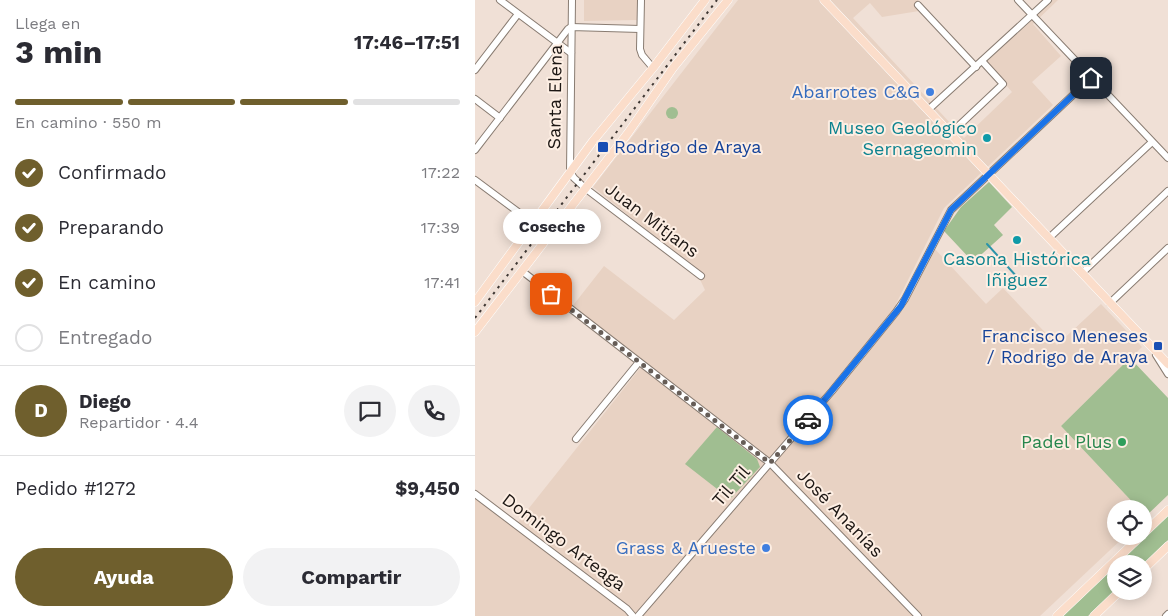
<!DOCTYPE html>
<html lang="es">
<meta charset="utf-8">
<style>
body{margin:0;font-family:"Work Sans",sans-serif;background:#f2f2f3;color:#2b2b33;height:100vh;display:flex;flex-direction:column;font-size:19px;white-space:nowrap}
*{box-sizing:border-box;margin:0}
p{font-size:16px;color:#7c7c81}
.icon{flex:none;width:28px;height:28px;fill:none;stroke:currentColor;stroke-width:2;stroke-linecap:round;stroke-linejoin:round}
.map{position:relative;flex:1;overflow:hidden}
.details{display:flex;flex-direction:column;background:#fff;width:475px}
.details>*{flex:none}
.controls{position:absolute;left:632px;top:500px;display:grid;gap:10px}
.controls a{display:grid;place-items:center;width:45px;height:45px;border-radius:50%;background:#fff;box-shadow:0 2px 12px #0003;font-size:25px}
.pin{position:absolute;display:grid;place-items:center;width:42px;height:42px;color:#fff;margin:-21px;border-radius:10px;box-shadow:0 2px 8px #0006}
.courier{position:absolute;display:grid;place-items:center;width:50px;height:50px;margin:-25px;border:4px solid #1a73e8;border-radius:50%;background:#fff;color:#222;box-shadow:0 1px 6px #0007}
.bubble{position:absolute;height:35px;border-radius:18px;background:#fff;box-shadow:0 2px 12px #0003;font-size:16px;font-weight:700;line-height:35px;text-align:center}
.head em{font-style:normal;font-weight:700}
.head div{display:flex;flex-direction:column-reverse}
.head{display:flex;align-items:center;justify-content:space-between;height:85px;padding:0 15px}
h1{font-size:32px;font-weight:700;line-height:38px}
.bar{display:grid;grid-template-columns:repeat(4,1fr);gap:8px 5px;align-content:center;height:60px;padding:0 15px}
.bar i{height:6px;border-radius:4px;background:#e1e1e2}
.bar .selected{background:#6f5f2d}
.bar p{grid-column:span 4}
.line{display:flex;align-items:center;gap:12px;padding:0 15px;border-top:1px solid #e1e1e2}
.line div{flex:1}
.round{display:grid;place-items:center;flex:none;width:52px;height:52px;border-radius:26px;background:#f2f2f3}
ol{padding:0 15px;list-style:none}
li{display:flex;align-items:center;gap:15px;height:55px}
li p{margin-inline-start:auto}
li .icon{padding:5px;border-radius:50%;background:#6f5f2d;color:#fff;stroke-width:4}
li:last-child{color:#7c7c81}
li i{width:28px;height:28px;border:2px solid #e1e1e2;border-radius:50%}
.button{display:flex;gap:10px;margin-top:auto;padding:10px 15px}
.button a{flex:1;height:58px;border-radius:30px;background:#6f5f2d;color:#fff;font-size:20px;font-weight:700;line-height:58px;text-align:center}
.button a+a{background:#f2f2f3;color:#2b2b33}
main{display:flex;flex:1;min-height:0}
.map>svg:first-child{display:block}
.built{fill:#e8d2c3}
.green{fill:#a0be91}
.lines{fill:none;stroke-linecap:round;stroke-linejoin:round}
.stream{stroke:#2b94aa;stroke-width:2}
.minor-casing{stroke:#897c72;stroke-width:8}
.major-casing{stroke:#fff;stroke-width:9}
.minor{stroke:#fff;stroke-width:6}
.major{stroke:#fbddca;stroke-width:8}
.rail{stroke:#3e3733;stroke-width:2;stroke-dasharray:2.5 5;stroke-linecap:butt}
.done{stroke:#665d57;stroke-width:5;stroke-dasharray:0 9}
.route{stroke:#1a73e8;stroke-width:6}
.shop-dot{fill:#3f7fe0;stroke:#fdeee3;stroke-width:2}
.culture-dot{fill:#0f9aa8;stroke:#fdeee3;stroke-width:2}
.transit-dot{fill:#1a4fb4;stroke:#fdeee3;stroke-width:2}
.leisure-dot{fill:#2e9e5b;stroke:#fdeee3;stroke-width:2}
.labels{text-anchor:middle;stroke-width:4;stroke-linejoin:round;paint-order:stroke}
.shop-label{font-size:18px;fill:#366cbe;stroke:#fdeee3;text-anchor:end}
.street-label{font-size:18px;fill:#1c1613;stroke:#fdeee3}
.culture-label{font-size:18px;fill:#0d838f;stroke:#fdeee3;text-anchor:end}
.transit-label{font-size:18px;fill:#164399;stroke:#fdeee3;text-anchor:start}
.leisure-label{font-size:18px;fill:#27864d;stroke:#fdeee3;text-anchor:end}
</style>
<main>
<section class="details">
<div class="head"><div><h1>3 min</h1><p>Llega en</p></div><em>17:46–17:51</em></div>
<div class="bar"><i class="selected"></i><i class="selected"></i><i class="selected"></i><i></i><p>En camino · 550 m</p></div>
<ol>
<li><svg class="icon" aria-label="check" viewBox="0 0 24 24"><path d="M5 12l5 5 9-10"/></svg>Confirmado<p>17:22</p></li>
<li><svg class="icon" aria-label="check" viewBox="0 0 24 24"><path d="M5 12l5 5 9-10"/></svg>Preparando<p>17:39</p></li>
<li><svg class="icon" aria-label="check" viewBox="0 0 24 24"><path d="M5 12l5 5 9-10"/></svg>En camino<p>17:41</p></li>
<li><i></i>Entregado</li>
</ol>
<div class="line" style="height:90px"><b class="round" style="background:#6f5f2d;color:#fff">D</b><div><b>Diego</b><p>Repartidor · 4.4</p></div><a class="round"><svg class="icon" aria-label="chat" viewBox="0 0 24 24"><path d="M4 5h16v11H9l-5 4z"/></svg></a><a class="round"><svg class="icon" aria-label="phone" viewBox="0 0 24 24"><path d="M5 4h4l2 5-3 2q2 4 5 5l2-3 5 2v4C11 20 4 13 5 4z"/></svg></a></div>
<div class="line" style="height:65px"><div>Pedido #1272</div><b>$9,450</b></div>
<div class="button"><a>Ayuda</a><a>Compartir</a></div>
</section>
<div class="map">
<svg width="693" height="616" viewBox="0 0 693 616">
<rect width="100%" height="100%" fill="#f0e0d6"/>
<!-- built -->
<g class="built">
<polygon points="109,0 162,0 162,20 109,21"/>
<polygon points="263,0 444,0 439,5 444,11 407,17 395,3 378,18 489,138 537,92 511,62 555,22 550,16 567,0 583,0 558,24 586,56 557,82 578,105 469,208 421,304 427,311 459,248 511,304 528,288 582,345 626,304 667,347 586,426 664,509 641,509 641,536 650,536 565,616 0,616 0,498 39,527 166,367 96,308 129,266 199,320 230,290 220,269 118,187"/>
</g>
<!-- green -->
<g class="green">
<circle cx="197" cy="113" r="6"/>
<polygon points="514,182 537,207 519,225 528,235 498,262 469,231 486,207"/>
<polygon points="655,358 693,398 693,495 671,516 669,514 669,509 664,509 586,426"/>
<polygon points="242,427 282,459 285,467 255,499 210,464"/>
<polygon points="693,514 693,540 668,564 641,564 641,589 613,616 585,616"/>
</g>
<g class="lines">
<!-- stream -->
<polyline class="stream" points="512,244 543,278"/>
<!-- minor casing -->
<g class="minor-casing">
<g id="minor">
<polyline points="25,0 96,53"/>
<polyline points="97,0 95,172 99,178 110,188 226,276"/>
<polyline points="166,0 165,49 167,55 178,68"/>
<polyline points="543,0 693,158"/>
<polyline points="443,5 501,67"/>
<polyline points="0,70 43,14"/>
<polyline points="0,99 25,118"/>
<polyline points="453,110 573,0"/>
<polyline points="475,134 528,84 507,61"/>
<polyline points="0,150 93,29 96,27 165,29"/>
<polyline points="0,180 58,223"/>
<polyline points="574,238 677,142"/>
<polyline points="47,271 295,463 443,616"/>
<polyline points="607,273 693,191"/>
<polyline points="635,303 693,248"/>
<polyline points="681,355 693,374"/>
<polyline points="101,439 164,362"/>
<polyline points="0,494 152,609 158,616"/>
<polyline points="163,616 357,391 421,312 430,299 476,210 616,78"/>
<polyline points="691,616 693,614"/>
</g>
</g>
<!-- major casing -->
<g class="major-casing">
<g id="major">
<polyline points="349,0 693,364"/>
<polyline points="58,223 66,233 67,244"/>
<polyline points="0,302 118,141 178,68 230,0"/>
<polyline points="0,332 153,133 198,68 253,0"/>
<polyline points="669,533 693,510"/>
<polyline points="669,569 693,546"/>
<polyline points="582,616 666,536"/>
<polyline points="619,616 645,591"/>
</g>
</g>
<!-- minor -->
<use href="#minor" class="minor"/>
<!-- major -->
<use href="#major" class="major"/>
<!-- rail -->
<polyline class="rail" points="0,318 242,0"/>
</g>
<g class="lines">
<!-- done -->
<polyline class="done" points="76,294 295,463 333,420"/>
<!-- route -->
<polyline class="route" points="333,420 426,306 476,210 616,78"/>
</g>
<!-- markers -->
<g class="shop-dot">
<circle cx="455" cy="92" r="5"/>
<circle cx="291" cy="548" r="5"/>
</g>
<g class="culture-dot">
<circle cx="512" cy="138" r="5"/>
<circle cx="542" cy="240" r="5"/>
</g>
<g class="transit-dot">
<rect x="122" y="141" width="12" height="12" rx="2.5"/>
<rect x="678" y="341" width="10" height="10" rx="2.5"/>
</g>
<circle class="leisure-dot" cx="647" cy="442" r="5"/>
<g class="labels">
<!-- shop labels -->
<g class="shop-label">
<text x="445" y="98">Abarrotes C&amp;G</text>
<text x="281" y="554">Grass &amp; Arueste</text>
</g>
<!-- street labels -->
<g class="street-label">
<text transform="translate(80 97) rotate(-89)" y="6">Santa Elena</text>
<text transform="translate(177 220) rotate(37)" y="6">Juan Mitjans</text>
<text transform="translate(256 486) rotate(-49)" y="6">Til Til</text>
<text transform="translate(365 513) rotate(46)" y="6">José Ananías</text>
<text transform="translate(89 542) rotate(37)" y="6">Domingo Arteaga</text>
</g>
<!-- culture labels -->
<g class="culture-label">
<text x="502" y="134">Museo Geológico<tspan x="502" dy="21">Sernageomin</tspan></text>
<text x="542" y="265" text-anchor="middle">Casona Histórica<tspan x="542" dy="21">Iñiguez</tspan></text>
</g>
<!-- transit labels -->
<g class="transit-label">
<text x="139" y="153">Rodrigo de Araya</text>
<text x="673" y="342" text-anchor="end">Francisco Meneses<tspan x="673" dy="21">/ Rodrigo de Araya</tspan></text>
</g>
<!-- leisure labels -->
<g class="leisure-label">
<text x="637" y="448">Padel Plus</text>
</g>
</g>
</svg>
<div class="controls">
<a><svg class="icon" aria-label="locate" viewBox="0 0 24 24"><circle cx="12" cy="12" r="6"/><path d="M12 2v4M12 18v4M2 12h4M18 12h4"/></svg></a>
<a><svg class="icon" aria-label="layers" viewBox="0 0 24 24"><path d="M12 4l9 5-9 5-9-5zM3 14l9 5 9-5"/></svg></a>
</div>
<div class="pin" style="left:76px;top:294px;background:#ea580c"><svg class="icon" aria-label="bag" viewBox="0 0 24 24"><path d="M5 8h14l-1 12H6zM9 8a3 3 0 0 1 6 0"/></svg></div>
<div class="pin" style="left:616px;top:78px;background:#1f2937"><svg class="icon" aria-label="home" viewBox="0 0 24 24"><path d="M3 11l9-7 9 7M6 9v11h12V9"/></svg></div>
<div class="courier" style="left:333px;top:420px"><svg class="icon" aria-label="car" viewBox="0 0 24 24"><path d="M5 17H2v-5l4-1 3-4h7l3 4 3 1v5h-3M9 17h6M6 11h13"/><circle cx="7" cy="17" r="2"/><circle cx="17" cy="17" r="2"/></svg></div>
<div class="bubble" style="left:28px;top:209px;width:98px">Coseche</div>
</div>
</main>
